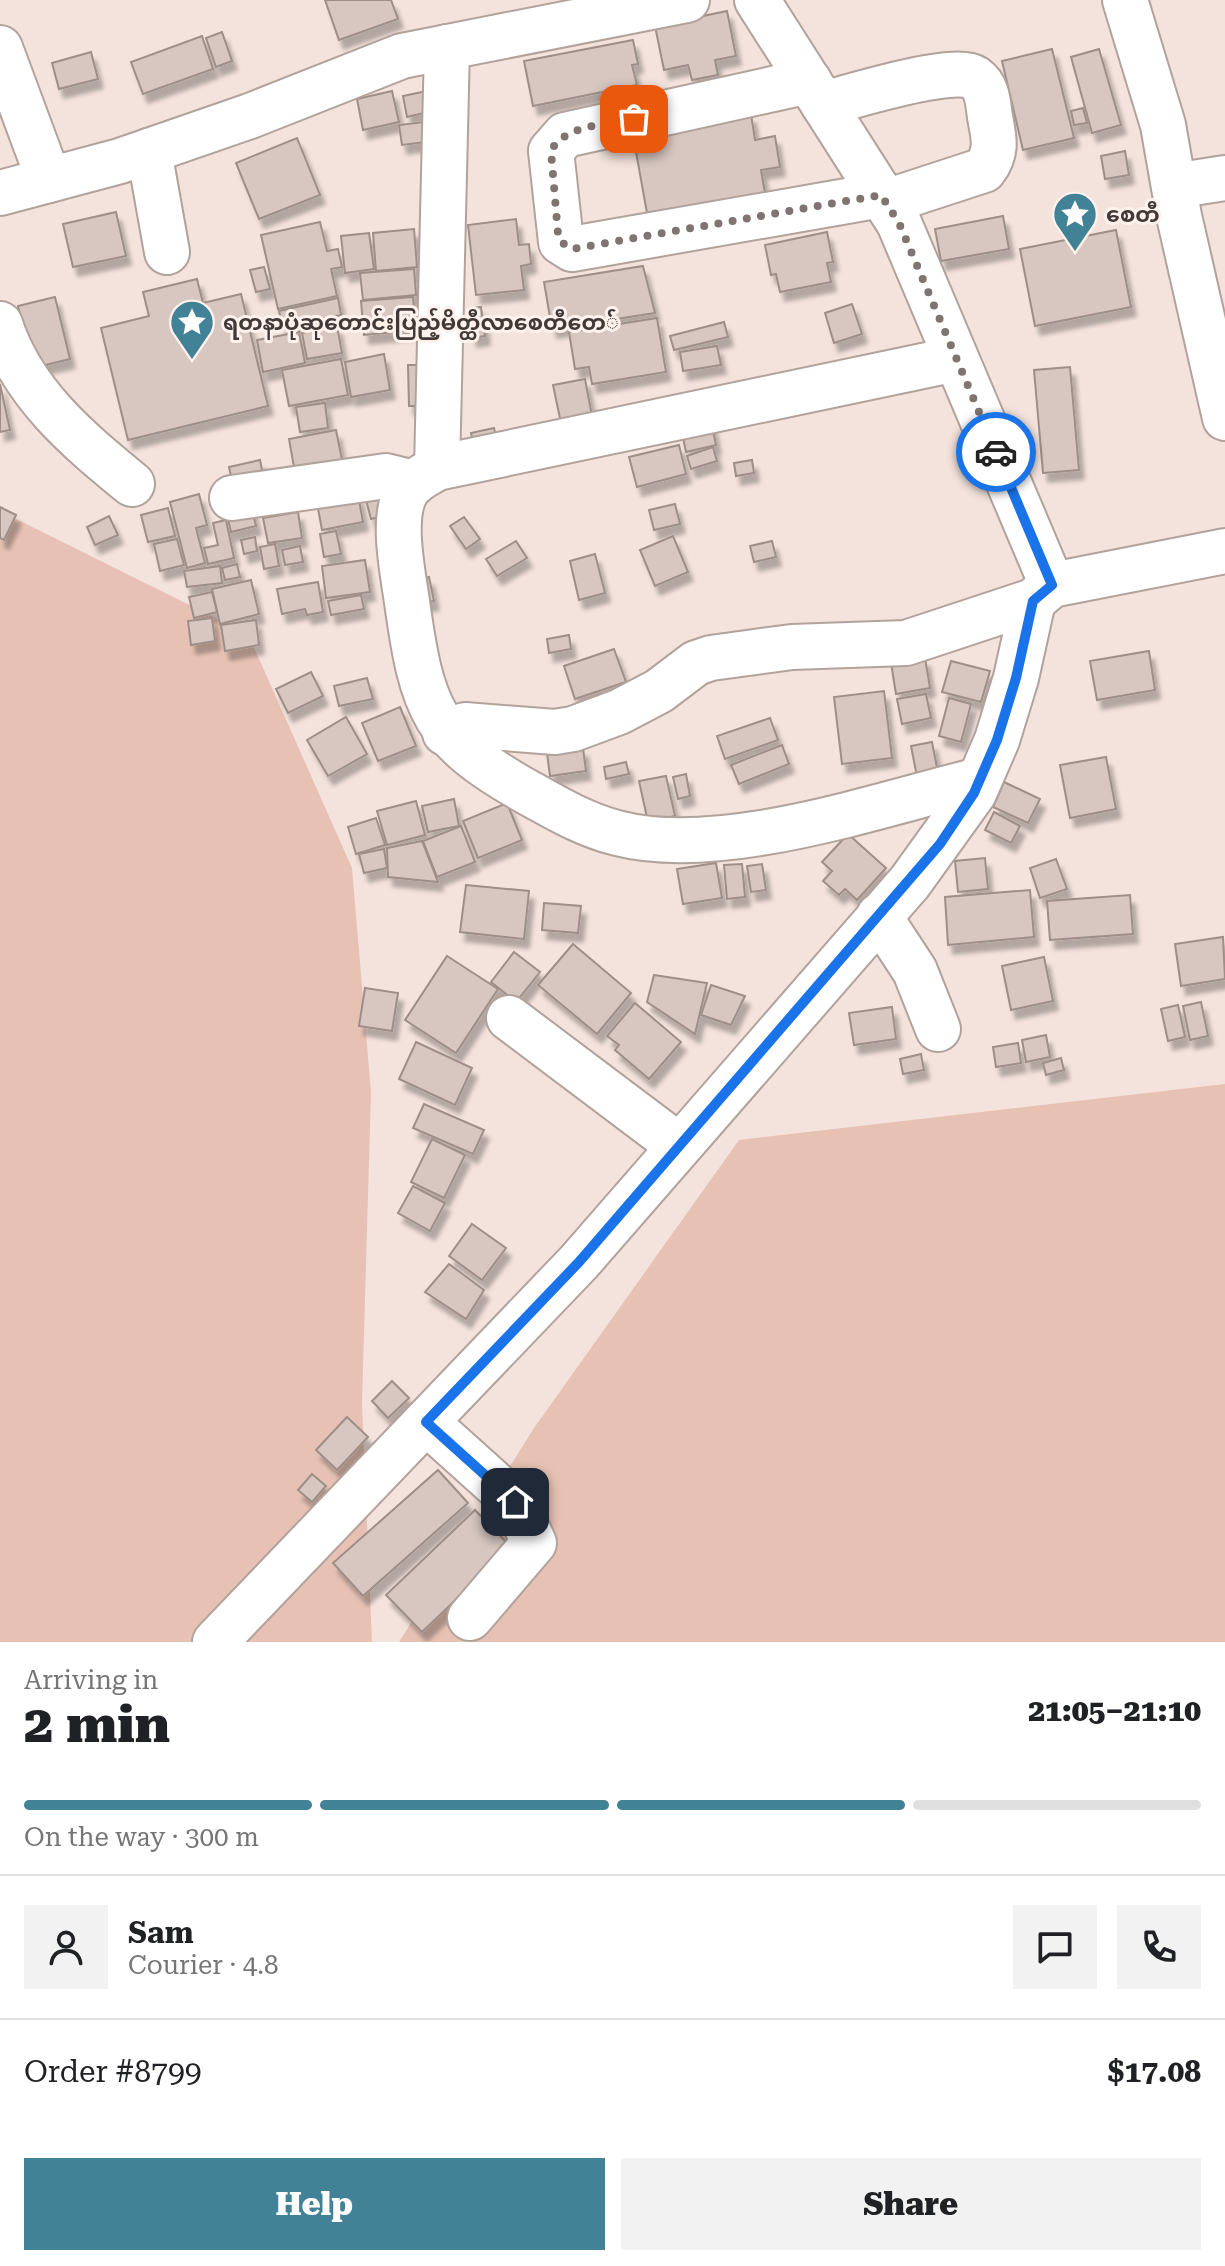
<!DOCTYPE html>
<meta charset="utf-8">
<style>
body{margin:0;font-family:"Roboto Serif","Noto Sans Myanmar",serif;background:#f2f2f2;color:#202124;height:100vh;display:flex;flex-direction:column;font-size:30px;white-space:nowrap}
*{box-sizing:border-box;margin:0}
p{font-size:26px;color:#757577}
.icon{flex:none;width:44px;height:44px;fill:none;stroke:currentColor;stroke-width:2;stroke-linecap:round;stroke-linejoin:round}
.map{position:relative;height:1642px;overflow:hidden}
.drawer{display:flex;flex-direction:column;background:#fff;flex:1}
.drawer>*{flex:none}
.pin{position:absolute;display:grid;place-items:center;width:68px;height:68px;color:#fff;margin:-34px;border-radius:16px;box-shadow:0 4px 12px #0006}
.courier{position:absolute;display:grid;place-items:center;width:80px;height:80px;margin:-40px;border:6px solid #1a73e8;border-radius:50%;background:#fff;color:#222;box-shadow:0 2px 10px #0007}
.summary em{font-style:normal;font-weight:800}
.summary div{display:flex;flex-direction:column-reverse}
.summary{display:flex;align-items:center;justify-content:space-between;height:136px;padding:0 24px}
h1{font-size:52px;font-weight:800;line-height:60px}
.bar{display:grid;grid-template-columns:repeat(4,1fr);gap:12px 8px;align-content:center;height:96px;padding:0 24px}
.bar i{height:10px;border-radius:6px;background:#e0e0e0}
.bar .selected{background:#428296}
.bar p{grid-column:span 4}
.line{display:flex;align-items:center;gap:20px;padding:0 24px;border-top:2px solid #e0e0e0}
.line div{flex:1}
.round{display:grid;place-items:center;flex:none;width:84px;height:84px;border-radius:0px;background:#f2f2f2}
.button{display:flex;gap:16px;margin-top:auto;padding:16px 24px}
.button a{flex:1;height:92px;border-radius:0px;background:#428296;color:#fff;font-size:32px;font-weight:800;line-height:92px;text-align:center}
.button a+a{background:#f2f2f2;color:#202124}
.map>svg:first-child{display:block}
.green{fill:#e7c2b4}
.building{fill:#d8c7c1;stroke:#9e8e88;stroke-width:2;filter:url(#shadow)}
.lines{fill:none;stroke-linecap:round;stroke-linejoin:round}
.minor-casing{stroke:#b2a29c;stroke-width:48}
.minor{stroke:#fff;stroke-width:44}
.done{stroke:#7f7471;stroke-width:8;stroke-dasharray:0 14.4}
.route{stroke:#1a73e8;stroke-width:10}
.labels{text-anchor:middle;stroke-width:6;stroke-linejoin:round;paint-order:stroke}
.poi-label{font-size:22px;font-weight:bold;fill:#403937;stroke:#fff1ec;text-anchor:start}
</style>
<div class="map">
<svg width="1225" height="1642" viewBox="0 0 1225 1642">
<defs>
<filter id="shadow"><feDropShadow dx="5" dy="9" stdDeviation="2" flood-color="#0004"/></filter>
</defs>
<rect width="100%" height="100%" fill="#f4e3dc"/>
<!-- green -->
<g class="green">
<polygon points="0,511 248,634 352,868 371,1092 362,1404 372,1642 0,1642"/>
<polygon points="1225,1084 1225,1642 399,1642 534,1428 739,1140"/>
</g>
<!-- building -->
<g class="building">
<polygon points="325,0 391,0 398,19 339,40"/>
<polygon points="727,11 736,56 715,60 718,75 692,80 688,65 664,70 655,26"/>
<polygon points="222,32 232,61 216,67 206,38"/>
<polygon points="202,36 213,69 143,94 131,62"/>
<polygon points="633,40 638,64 632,65 637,85 533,106 524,61"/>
<polygon points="1052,49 1074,138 1023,150 1002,61"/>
<polygon points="1099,49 1121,125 1092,133 1071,57"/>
<polygon points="91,52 98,79 59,89 52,63"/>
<polygon points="392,91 399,122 363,130 357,99"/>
<polygon points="427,91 432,111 407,117 403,96"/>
<polygon points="1083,108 1087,123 1074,125 1071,111"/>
<polygon points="751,114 755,140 775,136 780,167 761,170 765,193 647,213 633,135"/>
<polygon points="424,122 426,142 402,145 399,125"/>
<polygon points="297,138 320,195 259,219 236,163"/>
<polygon points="1125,151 1129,175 1105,179 1101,156"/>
<polygon points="116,212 126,256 73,267 63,224"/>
<polygon points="1003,216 1009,249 941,261 935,229"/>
<polygon points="516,219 519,245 529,244 531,264 521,266 524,290 476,295 468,225"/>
<polygon points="320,222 327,251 338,249 342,267 331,269 337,296 278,309 261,235"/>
<polygon points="414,229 417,267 376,271 373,233"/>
<polygon points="1116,230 1131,307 1035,326 1020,249"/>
<polygon points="827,232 833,262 827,263 831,282 780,292 776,274 771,275 765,245"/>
<polygon points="369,233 374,269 345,273 341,236"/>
<polygon points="643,266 655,313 552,329 544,282"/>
<polygon points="264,267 270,289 256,292 250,270"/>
<polygon points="414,269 416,295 363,300 360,273"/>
<polygon points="197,279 203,303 241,294 268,406 128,440 101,328 149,316 143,292"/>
<polygon points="55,297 70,359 33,368 18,306"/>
<polygon points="413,297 416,330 364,335 361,301"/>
<polygon points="338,298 341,315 283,327 279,311"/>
<polygon points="852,304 862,334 834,343 825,313"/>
<polygon points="481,307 485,336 472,338 469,308"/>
<polygon points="657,318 666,372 592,384 589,367 575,369 569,332"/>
<polygon points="724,322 728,337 674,350 670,336"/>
<polygon points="337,326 342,353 307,359 302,333"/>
<polygon points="299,332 305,363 263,372 257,340"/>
<polygon points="717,346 721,365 683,371 680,352"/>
<polygon points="384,354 390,390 351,397 345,362"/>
<polygon points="341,359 348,395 289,406 282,370"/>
<polygon points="408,365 419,365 421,406 409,406"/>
<polygon points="1070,367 1079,470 1043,473 1034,370"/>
<polygon points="585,379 592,416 561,423 553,385"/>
<polygon points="0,384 10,430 0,432"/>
<polygon points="325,403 328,428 300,432 296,407"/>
<polygon points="710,416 716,445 686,452 680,423"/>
<polygon points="494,428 498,445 475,451 471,433"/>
<polygon points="336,430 345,475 297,484 289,439"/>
<polygon points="679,445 686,474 637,487 629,457"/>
<polygon points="713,447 717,461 691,469 687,456"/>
<polygon points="260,460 265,485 234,491 229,467"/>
<polygon points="752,460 754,473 736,476 734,463"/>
<polygon points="377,493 383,516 371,519 365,496"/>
<polygon points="199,494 207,525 196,528 205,563 187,568 170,502"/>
<polygon points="358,495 363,522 322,530 317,503"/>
<polygon points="250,500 256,526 231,532 225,506"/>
<polygon points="675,504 680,524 654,530 649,510"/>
<polygon points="0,507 16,515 4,540 0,538"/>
<polygon points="168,508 175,536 148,542 141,515"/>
<polygon points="298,512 302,538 268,543 263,518"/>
<polygon points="109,516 118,535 95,545 87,527"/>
<polygon points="464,517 480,539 466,549 450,526"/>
<polygon points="226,520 234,558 208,564 204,548 218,545 213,523"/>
<polygon points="336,531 341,554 324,557 320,534"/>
<polygon points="673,536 688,572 655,586 640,550"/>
<polygon points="255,537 257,551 244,554 241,540"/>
<polygon points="177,539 184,565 160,571 154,544"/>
<polygon points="516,541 527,558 497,576 486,559"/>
<polygon points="772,541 776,557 754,562 750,546"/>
<polygon points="275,544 279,566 264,569 260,547"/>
<polygon points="300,546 303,562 285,565 282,550"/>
<polygon points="595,554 605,593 579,600 570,561"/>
<polygon points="365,560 370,592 326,598 322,566"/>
<polygon points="237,564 240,577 225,580 222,568"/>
<polygon points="220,566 222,583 187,587 184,571"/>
<polygon points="429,577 434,601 415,605 411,581"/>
<polygon points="251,580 259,614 220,624 212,589"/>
<polygon points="318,582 323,612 307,615 305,609 282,614 277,589"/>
<polygon points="212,592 217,612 194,618 189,597"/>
<polygon points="361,595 364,609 331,615 328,601"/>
<polygon points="212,618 215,641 191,645 188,621"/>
<polygon points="256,620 259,645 225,651 221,625"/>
<polygon points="569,635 571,649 549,653 547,639"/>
<polygon points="614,649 626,682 575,699 564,666"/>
<polygon points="1149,651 1155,690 1097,700 1090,661"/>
<polygon points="925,658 930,688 896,694 891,663"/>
<polygon points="951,661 990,671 981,702 942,692"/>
<polygon points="311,672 323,696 288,713 276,689"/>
<polygon points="367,678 373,699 339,706 334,686"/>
<polygon points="884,691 892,758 842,764 834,697"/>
<polygon points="926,694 931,718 902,724 897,699"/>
<polygon points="949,698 971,704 961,742 939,736"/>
<polygon points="400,707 416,746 378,761 362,723"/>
<polygon points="346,717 367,754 328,776 307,740"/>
<polygon points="770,718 778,740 725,759 717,736"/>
<polygon points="932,742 940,783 919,787 911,746"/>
<polygon points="782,745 789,764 739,784 731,765"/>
<polygon points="583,748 586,771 550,776 547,753"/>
<polygon points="1106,757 1116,809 1070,818 1060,765"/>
<polygon points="626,762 629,774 606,779 604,767"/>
<polygon points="686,774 690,796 678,799 673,777"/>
<polygon points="666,776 675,816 648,822 639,781"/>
<polygon points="1004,782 1040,799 1028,823 993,807"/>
<polygon points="454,799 459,826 428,832 422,806"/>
<polygon points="416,801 425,835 387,845 377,811"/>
<polygon points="507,803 522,840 478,858 463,821"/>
<polygon points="994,812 1020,826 1011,843 985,830"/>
<polygon points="376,818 385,845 356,854 348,827"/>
<polygon points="461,826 475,862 437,877 423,841"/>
<polygon points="848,834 886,868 857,900 845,889 839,895 823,881 832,871 822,862"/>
<polygon points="422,841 438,882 388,877 387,848"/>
<polygon points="384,849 387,868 364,873 359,854"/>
<polygon points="985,858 988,889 958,892 955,861"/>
<polygon points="1056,859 1067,889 1040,898 1030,868"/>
<polygon points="716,863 722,898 683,904 677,869"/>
<polygon points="742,864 745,897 727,899 724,865"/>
<polygon points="762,864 766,890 751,892 747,866"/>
<polygon points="466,885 529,891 524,939 460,932"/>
<polygon points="1030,890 1034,937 948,945 945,897"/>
<polygon points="1130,895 1133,934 1050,940 1047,901"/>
<polygon points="544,903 581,906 578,933 542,930"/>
<polygon points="1223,937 1225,979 1181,986 1175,944"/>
<polygon points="573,944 631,993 597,1034 538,985"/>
<polygon points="514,952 540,972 516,1002 491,982"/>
<polygon points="447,956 498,989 456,1053 405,1020"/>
<polygon points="1044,957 1053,1001 1011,1010 1002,966"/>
<polygon points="654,975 707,983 695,1034 647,1002"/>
<polygon points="711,985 745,996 731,1025 701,1015"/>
<polygon points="365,988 398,993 392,1031 359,1026"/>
<polygon points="1201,1002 1208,1036 1190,1040 1183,1006"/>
<polygon points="635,1003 681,1042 649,1079 615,1050 619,1045 607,1036"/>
<polygon points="1178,1005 1185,1037 1168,1041 1161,1009"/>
<polygon points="892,1007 896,1039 854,1045 849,1013"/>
<polygon points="1046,1035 1050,1057 1026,1062 1022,1040"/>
<polygon points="416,1042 472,1068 455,1105 399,1079"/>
<polygon points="1018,1043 1021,1063 996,1067 993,1047"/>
<polygon points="921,1054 924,1070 903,1074 900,1059"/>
<polygon points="1061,1058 1064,1070 1046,1075 1043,1063"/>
<polygon points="424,1104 484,1130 473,1154 413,1128"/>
<polygon points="432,1139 465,1155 444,1198 411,1182"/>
<polygon points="413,1186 445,1203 430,1231 398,1213"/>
<polygon points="472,1224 506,1248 482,1280 449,1256"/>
<polygon points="449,1264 484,1290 466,1319 425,1292"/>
<polygon points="392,1381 409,1398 388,1418 372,1401"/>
<polygon points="347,1417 368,1437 337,1470 316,1450"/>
<polygon points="438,1470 468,1503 363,1596 333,1563"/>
<polygon points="312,1474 326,1486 312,1502 298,1490"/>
<polygon points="475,1510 511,1547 422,1632 386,1595"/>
</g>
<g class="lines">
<!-- minor casing -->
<g class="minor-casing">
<g id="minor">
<polyline points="757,0 899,223 1052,585"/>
<polyline points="1125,0 1163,125 1179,216 1225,418"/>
<polyline points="0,48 49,180"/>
<polyline points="809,81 565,135 551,151 561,242 572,249 881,195"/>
<path d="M 823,104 C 851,97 954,64 975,78 C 988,87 988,103 990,117 C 994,138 998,152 984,170 L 886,202"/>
<polyline points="149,151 167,252"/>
<polyline points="1174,186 1225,178"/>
<polyline points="0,193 120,161 250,116 402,56 687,0"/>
<path d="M 0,324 C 22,393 77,439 132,484"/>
<path d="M 956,359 L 437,468 C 428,474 415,479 408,489 C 390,514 403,573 407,602 C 422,709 432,739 529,793 C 558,809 585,825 617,833 C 720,860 877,805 979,780"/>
<polyline points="437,468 447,47"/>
<polyline points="232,498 386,476 414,483"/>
<polyline points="445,733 465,725 555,732 573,729 619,712 659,691 696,663 711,658 792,647 906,643 1033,601 1052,585 1225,551"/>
<polyline points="879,916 915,971 938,1029"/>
<polyline points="509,1018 679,1146"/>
<polyline points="426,1422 515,1502 534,1543 470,1618"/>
<polyline points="215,1642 579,1262 910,882 974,793 997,740 1016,678 1033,601"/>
</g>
</g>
<!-- minor -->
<use href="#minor" class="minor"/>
</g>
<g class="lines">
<!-- done -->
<path class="done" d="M 634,119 C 608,124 564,125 551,151 L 558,234 L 561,242 L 572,249 L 881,195 L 899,223 L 996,452"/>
<!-- route -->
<polyline class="route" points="515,1502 426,1422 579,1262 940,844 974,793 997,740 1016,678 1033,601 1052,585 996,452"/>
</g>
<!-- icons -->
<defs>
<g id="sight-pin" transform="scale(2.3)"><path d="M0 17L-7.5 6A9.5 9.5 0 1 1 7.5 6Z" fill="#428296" stroke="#fff1ec"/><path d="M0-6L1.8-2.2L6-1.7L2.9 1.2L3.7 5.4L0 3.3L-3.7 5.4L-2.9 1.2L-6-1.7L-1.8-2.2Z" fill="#fff"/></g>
</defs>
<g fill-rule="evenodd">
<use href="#sight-pin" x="1075" y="214"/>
<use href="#sight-pin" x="192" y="322"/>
</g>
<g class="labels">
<!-- poi labels -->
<g class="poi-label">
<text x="1106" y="222">စေတီ</text>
<text x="223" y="330">ရတနာပုံဆုတောင်းပြည့်မိတ္ထီလာစေတီတေ်</text>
</g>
</g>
</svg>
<div class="pin" style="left:634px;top:119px;background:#ea580c"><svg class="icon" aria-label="bag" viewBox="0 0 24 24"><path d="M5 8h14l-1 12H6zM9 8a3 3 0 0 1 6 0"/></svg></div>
<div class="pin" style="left:515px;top:1502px;background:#1f2937"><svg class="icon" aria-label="home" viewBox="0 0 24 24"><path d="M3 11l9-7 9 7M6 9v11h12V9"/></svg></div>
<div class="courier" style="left:996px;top:452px"><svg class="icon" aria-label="car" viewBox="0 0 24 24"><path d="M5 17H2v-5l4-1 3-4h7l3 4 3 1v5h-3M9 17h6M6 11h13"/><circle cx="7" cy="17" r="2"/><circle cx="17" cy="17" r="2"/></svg></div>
</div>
<section class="drawer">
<div class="summary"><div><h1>2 min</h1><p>Arriving in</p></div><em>21:05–21:10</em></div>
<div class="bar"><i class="selected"></i><i class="selected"></i><i class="selected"></i><i></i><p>On the way · 300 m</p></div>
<div class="line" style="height:144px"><a class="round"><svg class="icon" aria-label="person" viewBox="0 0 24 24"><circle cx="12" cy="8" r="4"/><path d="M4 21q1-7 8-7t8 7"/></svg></a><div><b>Sam</b><p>Courier · 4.8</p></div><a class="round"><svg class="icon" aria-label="chat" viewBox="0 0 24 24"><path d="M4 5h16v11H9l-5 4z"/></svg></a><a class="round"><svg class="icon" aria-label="phone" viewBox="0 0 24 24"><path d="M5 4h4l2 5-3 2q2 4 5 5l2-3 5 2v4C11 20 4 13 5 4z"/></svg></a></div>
<div class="line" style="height:104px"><div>Order #8799</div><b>$17.08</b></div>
<div class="button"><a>Help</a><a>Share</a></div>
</section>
